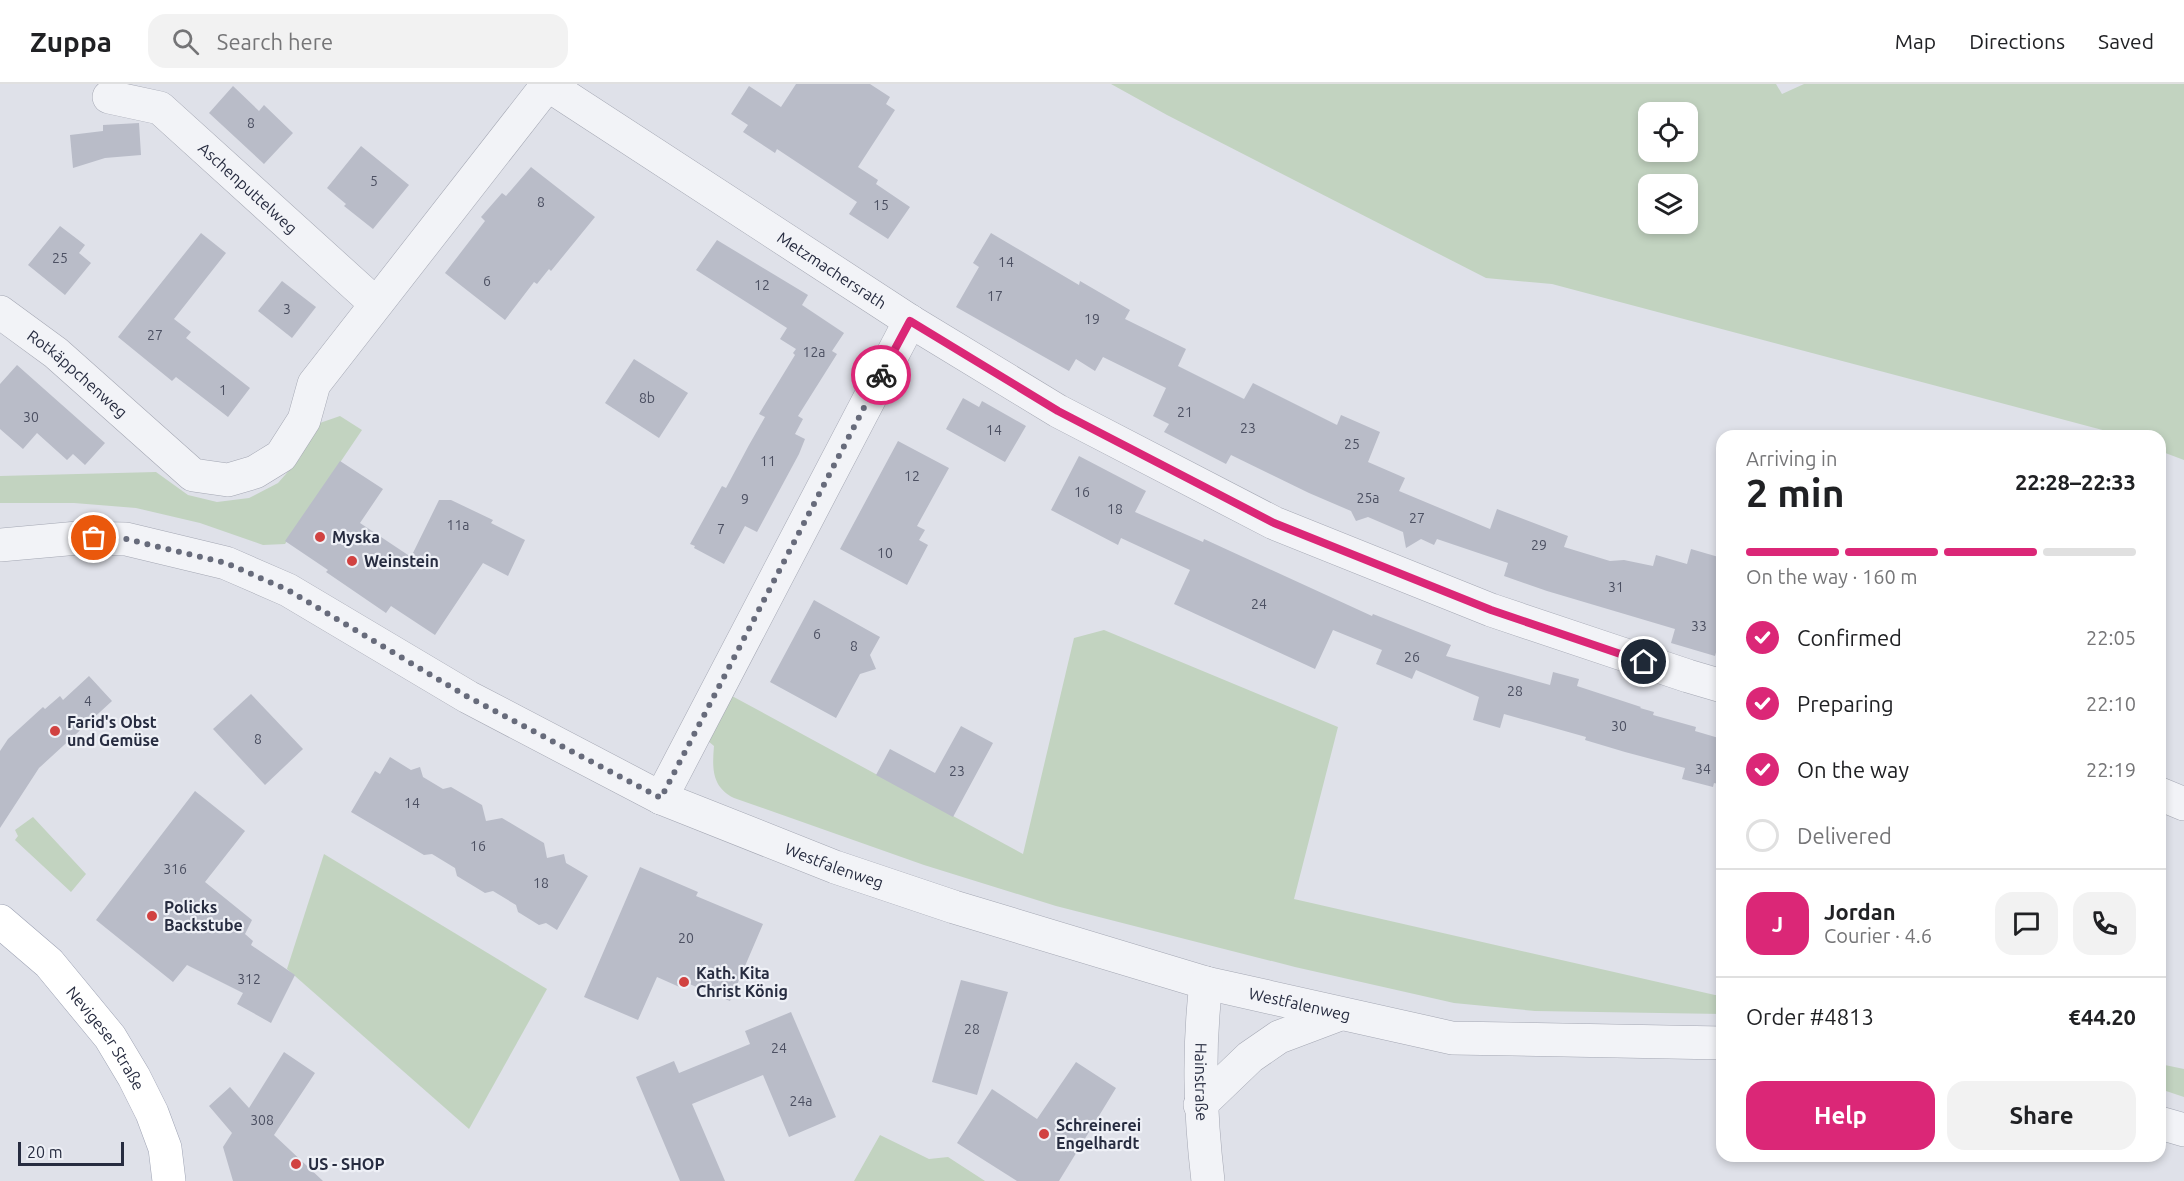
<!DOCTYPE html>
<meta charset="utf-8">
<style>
body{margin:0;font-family:Ubuntu,sans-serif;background:#f2f2f2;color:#202124;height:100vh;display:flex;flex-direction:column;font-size:22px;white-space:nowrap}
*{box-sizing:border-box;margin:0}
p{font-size:20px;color:#757577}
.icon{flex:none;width:33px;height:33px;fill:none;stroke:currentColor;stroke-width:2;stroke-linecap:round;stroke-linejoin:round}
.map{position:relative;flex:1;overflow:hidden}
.side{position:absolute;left:1716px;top:346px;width:450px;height:732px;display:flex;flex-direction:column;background:#fff;border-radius:18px;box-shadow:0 3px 9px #0003}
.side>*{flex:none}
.buttons{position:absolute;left:1638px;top:18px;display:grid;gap:12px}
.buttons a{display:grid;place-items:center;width:60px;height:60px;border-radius:12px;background:#fff;box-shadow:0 3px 9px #0003;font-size:30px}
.scale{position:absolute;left:18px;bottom:15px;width:106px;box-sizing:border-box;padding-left:6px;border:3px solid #272c40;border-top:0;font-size:16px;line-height:21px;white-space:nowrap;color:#272c40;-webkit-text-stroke:4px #eef0f6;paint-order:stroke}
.pin{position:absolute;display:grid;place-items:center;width:51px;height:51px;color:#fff;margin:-26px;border:3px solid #fff;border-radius:50%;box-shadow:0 2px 6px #0007}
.courier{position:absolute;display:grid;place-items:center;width:60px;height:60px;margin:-30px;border:4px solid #db2777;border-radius:50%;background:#fff;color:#222;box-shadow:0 2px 8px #0007}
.summary em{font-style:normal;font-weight:700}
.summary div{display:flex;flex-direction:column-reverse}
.summary{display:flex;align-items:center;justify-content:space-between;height:102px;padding:0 30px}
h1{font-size:39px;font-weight:700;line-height:45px}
.bar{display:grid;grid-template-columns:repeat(4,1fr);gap:9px 6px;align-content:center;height:72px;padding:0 30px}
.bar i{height:8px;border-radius:4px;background:#e0e0e0}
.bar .on{background:#db2777}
.bar p{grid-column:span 4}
.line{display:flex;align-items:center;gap:15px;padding:0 30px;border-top:2px solid #e0e0e0}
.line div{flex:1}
.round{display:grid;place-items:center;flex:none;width:63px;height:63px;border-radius:18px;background:#f2f2f2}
ol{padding:0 30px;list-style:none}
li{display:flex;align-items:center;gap:18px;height:66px}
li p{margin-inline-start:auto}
li .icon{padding:6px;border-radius:50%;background:#db2777;color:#fff;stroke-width:4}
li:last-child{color:#757577}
li i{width:33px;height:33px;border:3px solid #e0e0e0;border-radius:50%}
.cta{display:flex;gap:12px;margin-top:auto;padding:12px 30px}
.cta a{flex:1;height:69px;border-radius:18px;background:#db2777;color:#fff;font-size:24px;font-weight:700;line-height:69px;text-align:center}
.cta a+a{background:#f2f2f2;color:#202124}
header{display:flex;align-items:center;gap:36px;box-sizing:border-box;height:84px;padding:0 30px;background:#fff;border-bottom:2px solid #e0e0e0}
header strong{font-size:28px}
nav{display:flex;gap:33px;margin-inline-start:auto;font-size:21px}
.search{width:420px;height:54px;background:#f2f2f2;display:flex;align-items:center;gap:15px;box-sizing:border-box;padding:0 21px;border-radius:18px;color:#757577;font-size:22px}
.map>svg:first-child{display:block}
.green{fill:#c2d3c0;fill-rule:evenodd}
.building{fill:#b9bcc8}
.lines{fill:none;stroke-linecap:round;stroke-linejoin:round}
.minor-casing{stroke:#a4a7b3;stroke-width:34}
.major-casing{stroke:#9ea3b4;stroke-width:34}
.minor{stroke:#f2f3f7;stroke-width:33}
.major{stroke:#fff;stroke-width:33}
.done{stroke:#676b7b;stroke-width:6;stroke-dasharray:0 10.8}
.route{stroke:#db2777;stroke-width:8}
.poi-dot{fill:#d14241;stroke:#eef0f6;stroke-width:2}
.labels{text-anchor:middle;stroke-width:4.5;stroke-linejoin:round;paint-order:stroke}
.number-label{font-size:14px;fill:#4c5062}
.street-label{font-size:16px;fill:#272c40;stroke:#eef0f6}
.poi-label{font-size:16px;font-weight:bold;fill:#272c40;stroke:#eef0f6;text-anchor:start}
</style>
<header>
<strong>Zuppa</strong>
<div class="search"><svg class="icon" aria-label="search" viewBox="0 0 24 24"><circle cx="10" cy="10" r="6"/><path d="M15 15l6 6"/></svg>Search here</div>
<nav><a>Map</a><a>Directions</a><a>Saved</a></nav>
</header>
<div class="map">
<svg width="2184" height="1097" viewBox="0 0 2184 1097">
<rect width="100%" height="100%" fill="#dfe1e9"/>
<!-- green -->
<g class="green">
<path d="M 1111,0 L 1776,0 L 1782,10 L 1804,0 L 2184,0 L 2184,376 L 2160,367 L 2160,352 L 2125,352 L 1552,200 L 1486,194 L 1167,31 ZM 1648,28 L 1688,28 L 1688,68 L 1648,68 ZM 1648,100 L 1688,100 L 1688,140 L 1648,140 Z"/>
<polygon points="340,332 362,346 285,460 263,461 200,439 136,424 74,419 0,419 0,392 156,388 188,411 217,418 249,414 278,399 300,374 314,341"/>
<path d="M 1104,546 L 1338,643 L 1294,815 L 1715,911 L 1722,911 L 1722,930 L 1535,927 L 1454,919 L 1295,883 L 1056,822 L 924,781 L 734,714 C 712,703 712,685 714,662 L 708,657 L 732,612 L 1023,770 L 1074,554 Z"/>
<polygon points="33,733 86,790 71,808 15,756 18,752 15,746"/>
<polygon points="324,770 547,905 469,1045 287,885"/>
<polygon points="2160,980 2184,985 2184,1013 2160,1005"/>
<polygon points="880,1051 929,1075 948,1073 985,1097 854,1097"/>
</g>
<!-- building -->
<g class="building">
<polygon points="796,0 870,0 890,13 886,20 895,26 858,83 878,96 876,100 910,123 888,155 849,130 857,118 777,65 775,69 743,48 748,41 731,30 749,2 781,23"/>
<polygon points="233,2 259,27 264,21 293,49 264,80 209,29"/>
<polygon points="139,39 141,71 105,74 73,84 70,51 103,47 103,41"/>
<polygon points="361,62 409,101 373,145 344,122 346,120 327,104"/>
<polygon points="531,83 595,133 551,187 549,185 537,200 534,198 505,236 445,189 485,137 481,133 502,109 506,112"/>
<polygon points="60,142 85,161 79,169 91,179 65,211 28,181"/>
<polygon points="201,149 226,169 174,235 191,248 186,254 250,304 228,333 176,293 172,297 118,253"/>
<polygon points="991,149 1079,201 1080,197 1130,226 1125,235 1186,265 1178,282 1244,315 1253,299 1337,341 1341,331 1380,348 1368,378 1405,394 1399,407 1490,445 1497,425 1568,452 1564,463 1610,477 1624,476 1653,482 1656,471 1687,480 1691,465 1722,474 1722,547 1715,572 1671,559 1675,545 1547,507 1504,492 1508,479 1437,455 1434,461 1421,455 1406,464 1403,448 1368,433 1356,437 1351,427 1309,409 1231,371 1226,380 1164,348 1169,340 1153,332 1166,304 1103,273 1095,287 1076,275 1069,287 956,223 979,183 973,179"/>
<polygon points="717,156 808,211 802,221 844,249 832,267 837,270 798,332 803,335 795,350 805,355 799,370 757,448 745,442 724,480 694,464 695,462 690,460 722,402 726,404 749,361 765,333 759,330 795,271 793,269 796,265 780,255 787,244 696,186"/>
<polygon points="282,197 316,223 292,254 258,227"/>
<polygon points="634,275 688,309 659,354 605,319"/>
<polygon points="17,281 105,359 85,381 73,370 67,376 37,349 23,365 0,345 0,300"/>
<polygon points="963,314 979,323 982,317 1026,342 1005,378 946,345"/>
<polygon points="898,357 949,384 917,442 925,446 919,456 928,461 907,501 840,465"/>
<polygon points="1079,372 1146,407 1135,428 1203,458 1204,455 1372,532 1373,530 1451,561 1446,572 1550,601 1553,588 1579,595 1577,602 1641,623 1640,624 1654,628 1653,631 1696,643 1695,647 1722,655 1722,701 1714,699 1713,703 1682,695 1685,684 1625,668 1585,656 1586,653 1504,630 1500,644 1473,636 1479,613 1416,586 1412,595 1376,580 1382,566 1333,546 1315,585 1174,520 1190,486 1121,454 1118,461 1051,426"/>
<polygon points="340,377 383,405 360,439 411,473 439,416 451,416 493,436 491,439 525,456 508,492 483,479 435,551 391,522 386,529 326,488 328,486 285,457"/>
<polygon points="814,516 880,553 870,571 876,585 860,590 836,634 770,598"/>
<polygon points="89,592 112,617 39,684 0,744 0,667 8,655 43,623 45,625 60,612 63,616"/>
<polygon points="251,610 303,665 265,701 213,645"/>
<polygon points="961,642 993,659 953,733 876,691 890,665 935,689"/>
<polygon points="390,673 411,686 420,683 423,693 443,705 451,703 482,721 486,737 502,734 544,759 547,774 564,770 566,779 588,792 557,846 546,839 539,841 518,828 516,821 493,807 485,809 457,792 455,784 432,770 424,771 351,728 375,687 380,690"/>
<polygon points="195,707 245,747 205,798 252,836 245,850 253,857 251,861 295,891 271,939 237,920 243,909 187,881 173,898 96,836"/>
<polygon points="640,783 698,808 696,812 763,840 730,917 687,899 684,905 657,893 638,936 584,913"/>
<polygon points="961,896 1008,908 977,1011 932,998"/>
<polygon points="791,928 836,1033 789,1053 763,991 692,1020 725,1097 680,1097 636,993 674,977 679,989 750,960 745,947"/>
<polygon points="284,968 315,989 274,1051 323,1097 233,1097 223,1063 232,1049 209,1022 230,1003 249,1024"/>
<polygon points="1076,978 1116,1004 1059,1097 1017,1097 957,1059 992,1005 1037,1035"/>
</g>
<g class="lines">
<!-- minor casing -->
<g class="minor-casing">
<g id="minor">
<path id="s1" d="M 548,1 L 910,237 L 1058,327 L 1274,439 L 1491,526 L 1688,592 L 1722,602"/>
<path id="s2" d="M 109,13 L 160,24 L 375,219"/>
<path id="s3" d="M 0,228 L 56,269 L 193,391 L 228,396 L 255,388 L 281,372 L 304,336 L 314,300 L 548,0"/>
<path id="s4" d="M 0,461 L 78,454 L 126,455 L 226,479 L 288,506 L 468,613 L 661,714 L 835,783 L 954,823 L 1206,899 L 1452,954 L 1722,959"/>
<polyline points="2160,710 2184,720"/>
<polyline points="661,714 910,237"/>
<path id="s5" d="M 1206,899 C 1198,968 1200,1028 1208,1097"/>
<polyline points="1200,1021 1250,973 1279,953 1340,930"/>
<polyline points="2160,1039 2184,1046"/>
</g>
</g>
<!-- major casing -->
<g class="major-casing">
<g id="major">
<path id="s6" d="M 0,837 L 49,879 L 110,953 L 134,993 L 152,1029 L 165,1064 L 169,1097"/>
</g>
</g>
<!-- minor -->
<use href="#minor" class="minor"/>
<!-- major -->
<use href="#major" class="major"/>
</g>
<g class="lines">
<!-- done -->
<polyline class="done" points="94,454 126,455 226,479 288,506 468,613 661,714 881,291"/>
<!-- route -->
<polyline class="route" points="881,291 910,237 1058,327 1274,439 1491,526 1644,578"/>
</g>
<!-- markers -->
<g class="poi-dot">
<circle cx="320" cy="453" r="6"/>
<circle cx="352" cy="477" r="6"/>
<circle cx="55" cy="647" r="6"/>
<circle cx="152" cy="832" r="6"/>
<circle cx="684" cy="898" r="6"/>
<circle cx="1044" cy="1050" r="6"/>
<circle cx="296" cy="1080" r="6"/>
</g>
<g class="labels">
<!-- number labels -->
<g class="number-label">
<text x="251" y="44">8</text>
<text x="374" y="102">5</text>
<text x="541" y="123">8</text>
<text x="881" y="126">15</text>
<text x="60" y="179">25</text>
<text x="1006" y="183">14</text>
<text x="487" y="202">6</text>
<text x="762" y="206">12</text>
<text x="995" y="217">17</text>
<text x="287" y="230">3</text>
<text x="1092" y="240">19</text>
<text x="155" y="256">27</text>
<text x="814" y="273">12a</text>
<text x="223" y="311">1</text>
<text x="647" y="319">8b</text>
<text x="1185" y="333">21</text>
<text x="31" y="338">30</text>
<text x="1248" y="349">23</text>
<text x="994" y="351">14</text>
<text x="1352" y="365">25</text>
<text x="768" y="382">11</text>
<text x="912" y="397">12</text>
<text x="1082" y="413">16</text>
<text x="1368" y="419">25a</text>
<text x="745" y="420">9</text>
<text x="1115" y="430">18</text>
<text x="1417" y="439">27</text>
<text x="458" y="446">11a</text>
<text x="721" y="450">7</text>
<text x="1539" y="466">29</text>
<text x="885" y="474">10</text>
<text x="1616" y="508">31</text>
<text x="1259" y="525">24</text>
<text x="1699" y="547">33</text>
<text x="817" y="555">6</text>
<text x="854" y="567">8</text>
<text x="1412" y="578">26</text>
<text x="1515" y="612">28</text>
<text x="88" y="622">4</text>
<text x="1619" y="647">30</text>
<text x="258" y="660">8</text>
<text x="1703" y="690">34</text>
<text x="957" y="692">23</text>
<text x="412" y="724">14</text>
<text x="478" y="767">16</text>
<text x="175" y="790">316</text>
<text x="541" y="804">18</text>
<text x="686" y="859">20</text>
<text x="249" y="900">312</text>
<text x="972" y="950">28</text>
<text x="779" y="969">24</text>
<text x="801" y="1022">24a</text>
<text x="262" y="1041">308</text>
</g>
<!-- street labels -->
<g class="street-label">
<text dy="6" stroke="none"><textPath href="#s2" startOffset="171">Aschenputtelweg</textPath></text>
<text dy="6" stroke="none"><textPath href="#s1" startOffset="339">Metzmachersrath</textPath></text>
<text dy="6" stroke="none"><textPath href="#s3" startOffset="99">Rotkäppchenweg</textPath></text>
<text dy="6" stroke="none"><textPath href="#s4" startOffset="910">Westfalenweg</textPath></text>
<text dy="6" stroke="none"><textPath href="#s4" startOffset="1396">Westfalenweg</textPath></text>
<text dy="6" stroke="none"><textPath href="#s6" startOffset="159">Nevigeser Straße</textPath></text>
<text dy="6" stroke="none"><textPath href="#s5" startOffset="99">Hainstraße</textPath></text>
</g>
<!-- poi labels -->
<g class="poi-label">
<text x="332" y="459">Myska</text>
<text x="364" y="483">Weinstein</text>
<text x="67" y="644">Farid's Obst<tspan x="67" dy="18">und Gemüse</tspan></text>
<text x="164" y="829">Policks<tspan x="164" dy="18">Backstube</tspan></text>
<text x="696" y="895">Kath. Kita<tspan x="696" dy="18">Christ König</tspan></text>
<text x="1056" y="1047">Schreinerei<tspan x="1056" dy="18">Engelhardt</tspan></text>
<text x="308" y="1086">US - SHOP</text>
</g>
</g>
</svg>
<div class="buttons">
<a><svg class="icon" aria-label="locate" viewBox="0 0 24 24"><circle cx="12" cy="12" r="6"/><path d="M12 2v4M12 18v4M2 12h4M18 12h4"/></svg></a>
<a><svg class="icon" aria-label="layers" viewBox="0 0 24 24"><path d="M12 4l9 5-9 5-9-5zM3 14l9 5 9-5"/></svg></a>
</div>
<div class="scale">20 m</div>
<div class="pin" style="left:94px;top:454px;background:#ea580c"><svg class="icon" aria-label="bag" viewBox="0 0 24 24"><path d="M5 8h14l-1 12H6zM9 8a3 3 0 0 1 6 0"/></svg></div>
<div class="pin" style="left:1644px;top:578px;background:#1f2937"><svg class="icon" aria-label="home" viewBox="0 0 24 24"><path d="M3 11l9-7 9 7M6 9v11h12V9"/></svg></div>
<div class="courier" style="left:881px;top:291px"><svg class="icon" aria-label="bike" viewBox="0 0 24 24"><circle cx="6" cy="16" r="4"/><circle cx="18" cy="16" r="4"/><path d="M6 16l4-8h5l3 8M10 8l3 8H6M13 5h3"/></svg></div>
<section class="side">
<div class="summary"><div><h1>2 min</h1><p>Arriving in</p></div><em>22:28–22:33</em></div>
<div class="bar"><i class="on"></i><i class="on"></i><i class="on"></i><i></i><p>On the way · 160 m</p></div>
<ol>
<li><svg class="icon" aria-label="check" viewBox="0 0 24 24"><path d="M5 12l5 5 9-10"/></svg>Confirmed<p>22:05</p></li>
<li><svg class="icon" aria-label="check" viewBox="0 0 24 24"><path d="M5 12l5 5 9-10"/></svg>Preparing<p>22:10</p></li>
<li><svg class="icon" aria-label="check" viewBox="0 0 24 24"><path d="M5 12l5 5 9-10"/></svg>On the way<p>22:19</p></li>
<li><i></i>Delivered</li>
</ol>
<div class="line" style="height:108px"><b class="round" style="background:#db2777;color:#fff">J</b><div><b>Jordan</b><p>Courier · 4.6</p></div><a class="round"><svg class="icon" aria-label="chat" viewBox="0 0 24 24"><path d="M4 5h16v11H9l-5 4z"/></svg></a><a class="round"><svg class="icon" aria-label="phone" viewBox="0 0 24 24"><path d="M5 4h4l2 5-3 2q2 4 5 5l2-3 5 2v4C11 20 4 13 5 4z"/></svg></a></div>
<div class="line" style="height:78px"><div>Order #4813</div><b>€44.20</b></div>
<div class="cta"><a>Help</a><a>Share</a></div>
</section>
</div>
